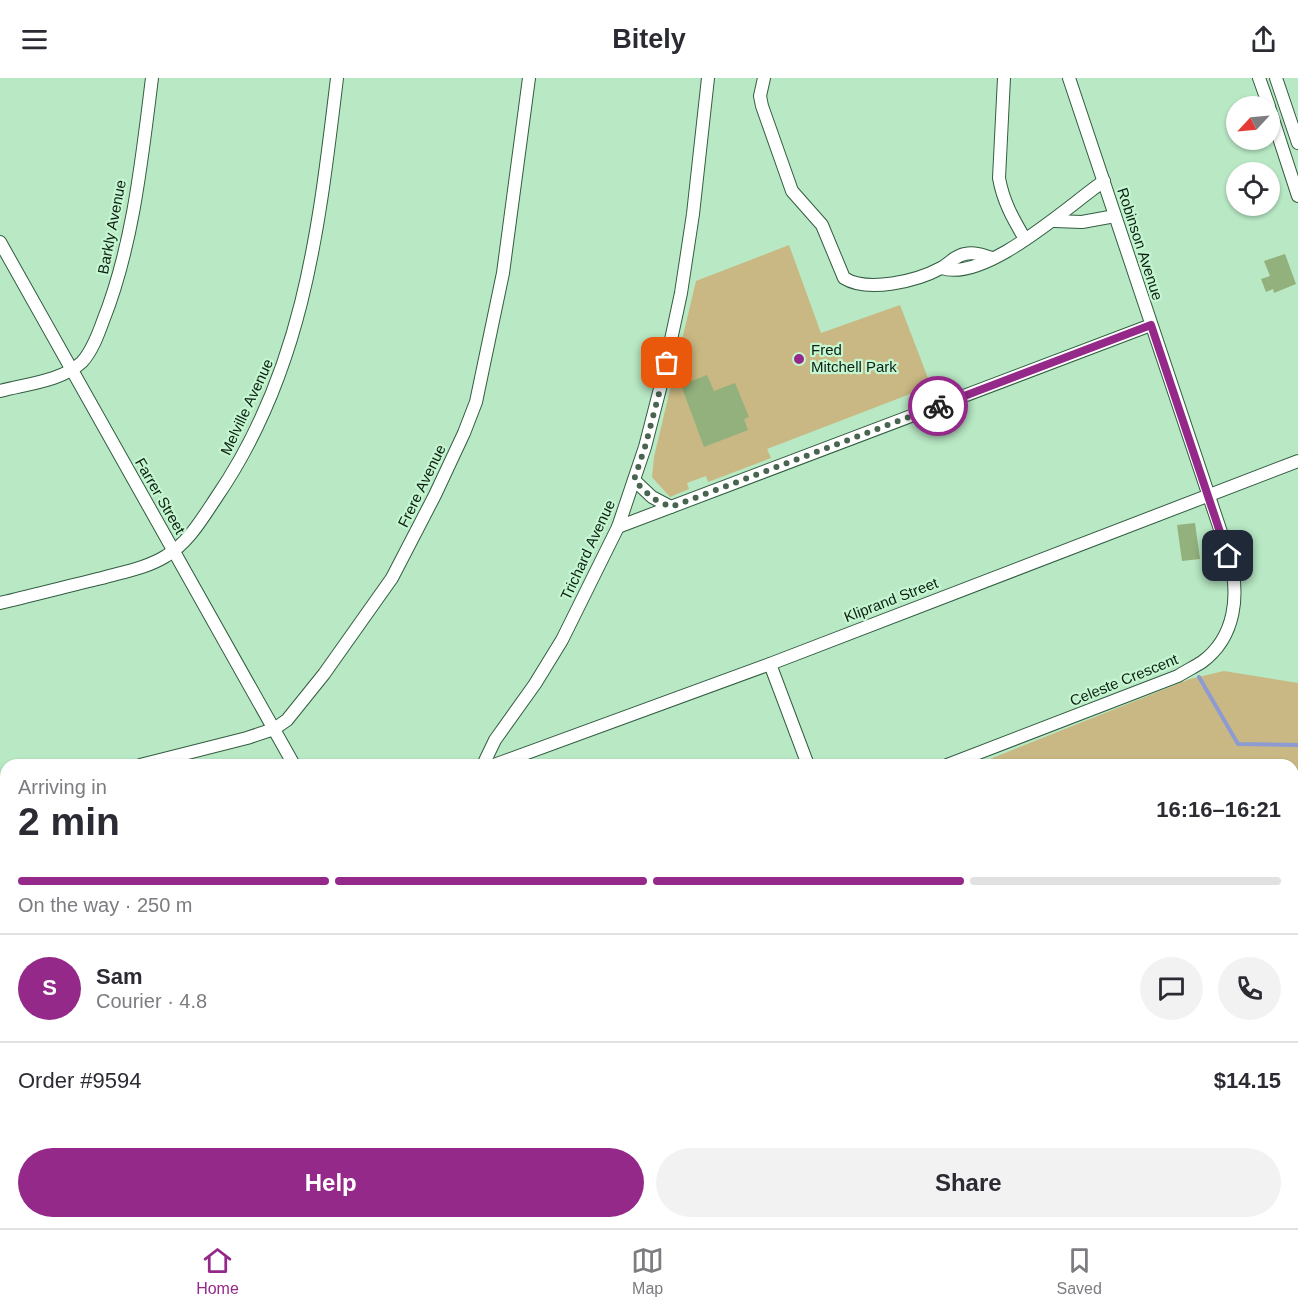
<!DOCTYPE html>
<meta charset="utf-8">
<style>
body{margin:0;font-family:Arial,sans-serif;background:#f2f2f3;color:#2b2b33;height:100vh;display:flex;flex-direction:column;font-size:22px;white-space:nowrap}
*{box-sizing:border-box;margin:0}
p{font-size:20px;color:#7c7c81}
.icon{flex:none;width:33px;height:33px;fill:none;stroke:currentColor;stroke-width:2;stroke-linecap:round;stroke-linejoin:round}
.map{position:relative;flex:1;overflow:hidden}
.sheet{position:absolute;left:0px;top:681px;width:1299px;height:470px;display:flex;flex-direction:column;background:#fff;border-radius:18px 18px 0 0;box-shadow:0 2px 4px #0004}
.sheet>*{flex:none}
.needle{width:39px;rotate:244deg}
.fabs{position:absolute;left:1226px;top:18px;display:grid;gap:12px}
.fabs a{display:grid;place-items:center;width:54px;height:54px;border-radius:50%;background:#fff;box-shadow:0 2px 4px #0004;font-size:30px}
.pin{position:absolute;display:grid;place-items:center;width:51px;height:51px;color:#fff;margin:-26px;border-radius:12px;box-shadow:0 3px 9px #0006}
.courier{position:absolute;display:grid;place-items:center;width:60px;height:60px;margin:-30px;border:4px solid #95298a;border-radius:50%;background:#fff;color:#222;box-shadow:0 2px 8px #0007}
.overview em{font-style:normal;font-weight:700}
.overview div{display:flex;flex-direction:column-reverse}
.overview{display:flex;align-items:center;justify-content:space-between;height:102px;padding:0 18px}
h1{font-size:39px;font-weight:700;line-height:45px}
.bar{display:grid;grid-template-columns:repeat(4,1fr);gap:9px 6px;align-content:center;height:72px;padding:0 18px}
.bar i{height:8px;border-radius:4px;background:#e1e1e2}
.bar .current{background:#95298a}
.bar p{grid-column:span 4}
.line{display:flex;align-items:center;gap:15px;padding:0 18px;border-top:2px solid #e1e1e2}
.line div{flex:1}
.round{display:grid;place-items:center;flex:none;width:63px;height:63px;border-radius:32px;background:#f2f2f3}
.action{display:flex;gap:12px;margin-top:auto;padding:12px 18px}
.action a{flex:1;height:69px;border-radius:36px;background:#95298a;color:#fff;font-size:24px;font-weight:700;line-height:69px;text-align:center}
.action a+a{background:#f2f2f3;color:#2b2b33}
header{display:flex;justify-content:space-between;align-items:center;height:78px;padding:0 18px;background:#fff;font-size:27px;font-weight:700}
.tab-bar{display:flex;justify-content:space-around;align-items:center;height:84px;border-top:2px solid #e1e1e2;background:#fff;font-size:16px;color:#7c7c81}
.tab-bar a{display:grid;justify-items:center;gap:3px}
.tab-bar .current{color:#95298a}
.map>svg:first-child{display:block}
.green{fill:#c9b883}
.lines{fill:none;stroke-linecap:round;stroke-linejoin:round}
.stream{stroke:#8d9bd2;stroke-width:4}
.building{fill:#92b17c}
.minor-casing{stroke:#325d40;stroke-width:14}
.minor{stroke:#fff;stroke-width:12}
.done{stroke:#486550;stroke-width:6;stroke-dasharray:0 10.8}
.route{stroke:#95298a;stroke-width:8}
.poi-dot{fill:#95298a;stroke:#c5f6d1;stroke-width:2}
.labels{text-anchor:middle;stroke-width:4.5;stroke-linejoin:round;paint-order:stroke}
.street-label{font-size:15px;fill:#0c1f12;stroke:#c5f6d1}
.poi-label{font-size:15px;fill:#0c1f12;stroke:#c5f6d1;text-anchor:start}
</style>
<header><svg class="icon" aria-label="menu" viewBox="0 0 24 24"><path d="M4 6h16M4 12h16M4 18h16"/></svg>Bitely<svg class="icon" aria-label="share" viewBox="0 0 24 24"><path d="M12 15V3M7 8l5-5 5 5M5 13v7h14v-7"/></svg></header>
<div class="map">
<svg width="1298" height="1150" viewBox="0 0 1298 1150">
<rect width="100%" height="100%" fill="#b8e8c4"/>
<!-- green -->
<g class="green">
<polygon points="789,167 821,255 900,227 931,308 767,371 771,380 708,404 706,398 687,405 689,411 670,419 652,399 654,379 696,203"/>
<polygon points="1224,593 1298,605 1298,734 1293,741 1293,687 975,687 1190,601"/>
<polygon points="833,1145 938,1145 939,1150 835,1150"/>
</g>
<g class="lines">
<!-- stream -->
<polyline class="stream" points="1199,599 1238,666 1298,667"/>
</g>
<!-- building -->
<g class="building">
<polygon points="1285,176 1296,206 1274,215 1273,211 1266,214 1261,201 1270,198 1264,183"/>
<polygon points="707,297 714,313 735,305 749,339 744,341 748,352 704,369 681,307"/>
<polygon points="1195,445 1200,481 1182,483 1177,447"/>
</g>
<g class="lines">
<!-- minor casing -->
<g class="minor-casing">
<g id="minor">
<path d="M 764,0 L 760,18 L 762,28 L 792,113 L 822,147 L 844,200 C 868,215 917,203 941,190 C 949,186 954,178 965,176 C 974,174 983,177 992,180"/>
<path d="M 1004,0 L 999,100 C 1003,123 1013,141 1025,161"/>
<polyline points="1259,0 1269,28"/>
<polyline points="1276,0 1298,65"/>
<polyline points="1269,29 1298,118"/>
<polyline points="1055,143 1082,144 1115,138"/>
<polyline points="0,164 294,687"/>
<path d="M 942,190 C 985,205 1069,127 1104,103"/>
<path d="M 0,313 C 26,306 62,303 82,284 C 92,273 98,257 103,243 C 133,168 142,80 152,0"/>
<polyline points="634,402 652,419 671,429"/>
<polyline points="618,449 1151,247"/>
<path d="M 0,525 C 34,517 68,508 102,500 C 123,494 147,490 166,478 C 188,465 202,441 216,420 C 304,292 319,149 337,0"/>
<polyline points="770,586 808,687"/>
<polyline points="140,687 247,660 274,651 287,642 324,596 392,500 435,417 464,355 476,324 503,195 529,0"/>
<polyline points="483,687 495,662 535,606 562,562 618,449 645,369 663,299 681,215 693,136 708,0"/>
<polyline points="494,687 770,586 1298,383"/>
<path d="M 947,687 L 1178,598 C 1186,593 1194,589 1202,584 C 1236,559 1240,516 1229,478 L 1069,0"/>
<polyline points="0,723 6,721"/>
<polyline points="0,877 6,875"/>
<polyline points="1293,1117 1298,1116"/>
<polyline points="143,1144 145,1150"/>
<polyline points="303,1144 305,1150"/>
<polyline points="444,1144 445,1150"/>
<polyline points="610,1144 612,1150"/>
<polyline points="944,1144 946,1150"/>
<polyline points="1207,1150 1222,1144"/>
</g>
</g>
<!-- minor -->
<use href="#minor" class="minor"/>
</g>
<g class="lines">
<!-- done -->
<polyline class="done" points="667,285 645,369 634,402 652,420 671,429 938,328"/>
<!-- route -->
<polyline class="route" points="938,328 1151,247 1228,478"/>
</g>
<!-- markers -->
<circle class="poi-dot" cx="799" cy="281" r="6"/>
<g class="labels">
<!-- street labels -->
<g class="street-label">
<text transform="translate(112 149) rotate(-79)" y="5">Barkly Avenue</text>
<text transform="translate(1140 166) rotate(72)" y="5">Robinson Avenue</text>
<text transform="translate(247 329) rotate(-65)" y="5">Melville Avenue</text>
<text transform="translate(422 408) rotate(-64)" y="5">Frere Avenue</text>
<text transform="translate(160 418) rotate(60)" y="5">Farrer Street</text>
<text transform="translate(588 472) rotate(-65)" y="5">Trichard Avenue</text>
<text transform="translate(891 522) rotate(-21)" y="5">Kliprand Street</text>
<text transform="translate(1124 602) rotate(-22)" y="5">Celeste Crescent</text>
</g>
<!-- poi labels -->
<g class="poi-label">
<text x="811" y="277">Fred<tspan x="811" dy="17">Mitchell Park</tspan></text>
</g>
</g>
</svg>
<div class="fabs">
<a><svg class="needle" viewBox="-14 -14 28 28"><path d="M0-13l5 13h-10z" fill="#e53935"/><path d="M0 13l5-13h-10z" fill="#7c7c81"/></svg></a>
<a><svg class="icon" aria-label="locate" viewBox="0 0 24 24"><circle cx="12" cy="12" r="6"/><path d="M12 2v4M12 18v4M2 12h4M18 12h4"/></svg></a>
</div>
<div class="pin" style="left:667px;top:285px;background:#ea580c"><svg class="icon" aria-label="bag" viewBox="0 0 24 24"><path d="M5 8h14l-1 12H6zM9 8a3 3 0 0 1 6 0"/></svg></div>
<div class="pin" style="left:1228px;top:478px;background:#1f2937"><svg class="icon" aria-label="home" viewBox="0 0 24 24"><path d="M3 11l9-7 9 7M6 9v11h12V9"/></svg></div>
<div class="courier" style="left:938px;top:328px"><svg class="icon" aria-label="bike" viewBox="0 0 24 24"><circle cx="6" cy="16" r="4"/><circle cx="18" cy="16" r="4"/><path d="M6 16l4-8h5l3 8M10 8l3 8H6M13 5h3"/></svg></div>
<section class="sheet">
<div class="overview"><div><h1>2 min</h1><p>Arriving in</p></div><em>16:16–16:21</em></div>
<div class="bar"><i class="current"></i><i class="current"></i><i class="current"></i><i></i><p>On the way · 250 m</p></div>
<div class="line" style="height:108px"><b class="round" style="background:#95298a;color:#fff">S</b><div><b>Sam</b><p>Courier · 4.8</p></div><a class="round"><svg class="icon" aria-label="chat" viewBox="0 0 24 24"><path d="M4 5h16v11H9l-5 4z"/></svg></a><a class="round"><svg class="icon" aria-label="phone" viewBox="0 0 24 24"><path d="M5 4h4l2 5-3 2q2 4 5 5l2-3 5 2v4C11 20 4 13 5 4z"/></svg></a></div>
<div class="line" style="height:78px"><div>Order #9594</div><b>$14.15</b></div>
<div class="action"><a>Help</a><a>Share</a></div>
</section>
</div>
<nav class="tab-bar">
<a class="current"><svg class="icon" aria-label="home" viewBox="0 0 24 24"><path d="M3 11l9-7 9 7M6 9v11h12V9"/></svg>Home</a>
<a><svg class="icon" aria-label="map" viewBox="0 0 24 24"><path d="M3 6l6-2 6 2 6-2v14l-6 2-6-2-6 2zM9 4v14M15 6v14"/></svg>Map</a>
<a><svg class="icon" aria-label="saved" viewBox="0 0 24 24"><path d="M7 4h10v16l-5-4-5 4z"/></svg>Saved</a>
</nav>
